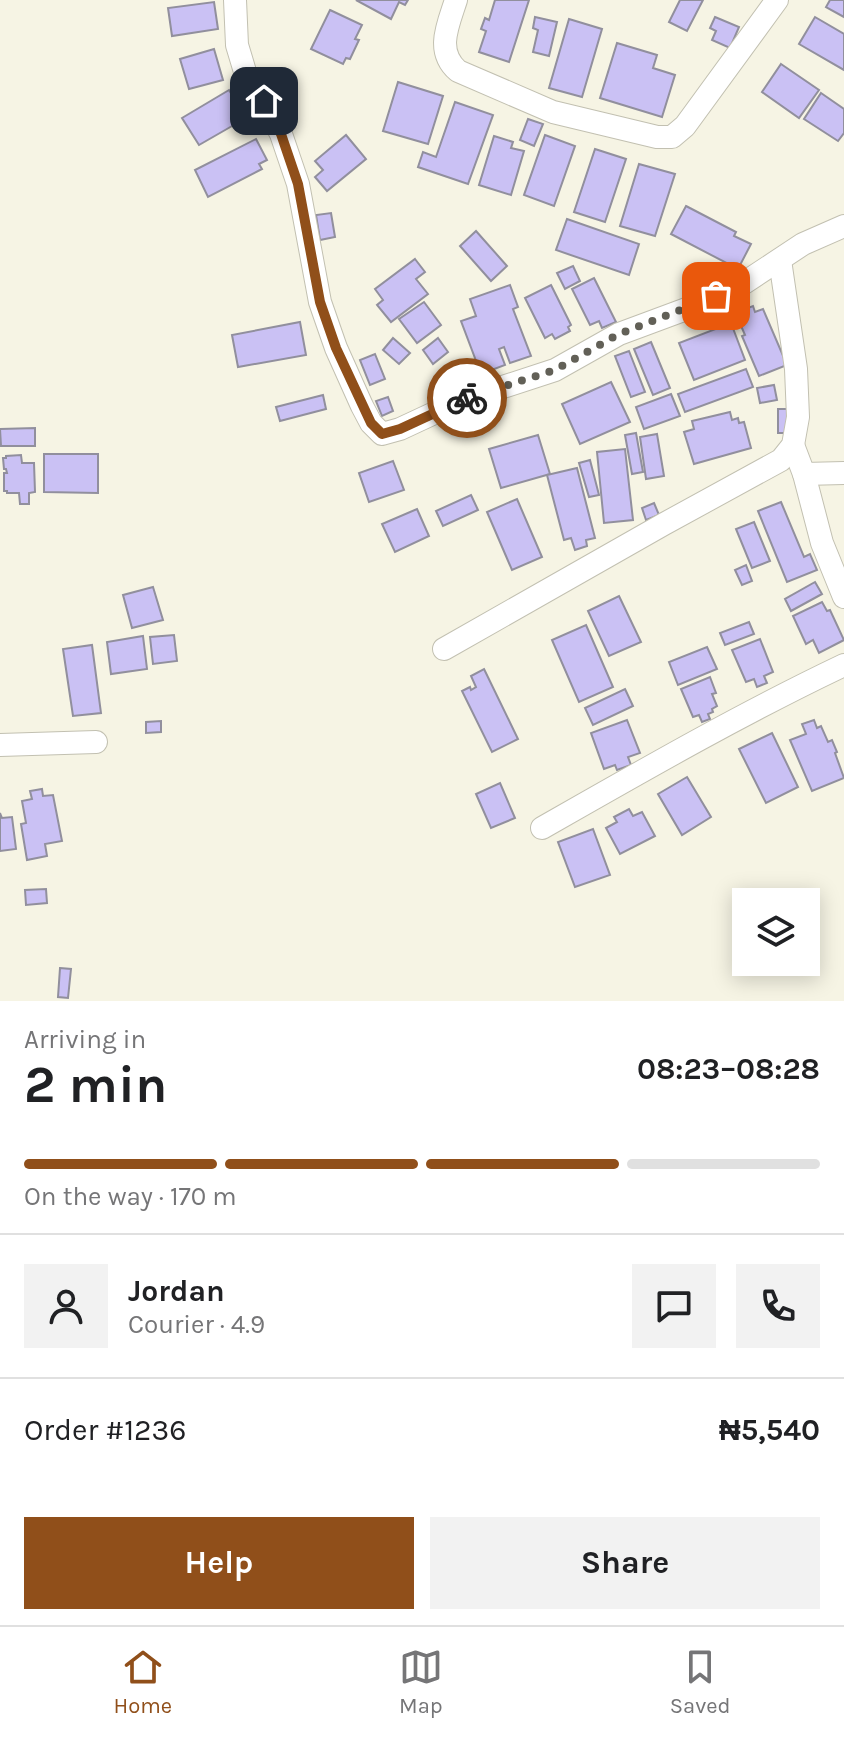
<!DOCTYPE html>
<meta charset="utf-8">
<style>
body{margin:0;font-family:Karla,sans-serif;background:#f2f2f2;color:#202124;height:100vh;display:flex;flex-direction:column;font-size:30px;white-space:nowrap}
*{box-sizing:border-box;margin:0}
p{font-size:26px;color:#757577}
.icon{flex:none;width:44px;height:44px;fill:none;stroke:currentColor;stroke-width:2;stroke-linecap:round;stroke-linejoin:round}
.map{position:relative;height:1001px;overflow:hidden}
.sheet{display:flex;flex-direction:column;background:#fff;flex:1}
.sheet>*{flex:none}
.buttons{position:absolute;left:732px;top:888px;display:grid;gap:16px}
.buttons a{display:grid;place-items:center;width:88px;height:88px;border-radius:0px;background:#fff;box-shadow:0 4px 20px #0003;font-size:40px}
.pin{position:absolute;display:grid;place-items:center;width:68px;height:68px;color:#fff;margin:-34px;border-radius:16px;box-shadow:0 4px 12px #0006}
.courier{position:absolute;display:grid;place-items:center;width:80px;height:80px;margin:-40px;border:6px solid #904f1a;border-radius:50%;background:#fff;color:#222;box-shadow:0 2px 10px #0007}
.head em{font-style:normal;font-weight:700}
.head div{display:flex;flex-direction:column-reverse}
.head{display:flex;align-items:center;justify-content:space-between;height:136px;padding:0 24px}
h1{font-size:52px;font-weight:700;line-height:60px}
.bar{display:grid;grid-template-columns:repeat(4,1fr);gap:12px 8px;align-content:center;height:96px;padding:0 24px}
.bar i{height:10px;border-radius:6px;background:#e0e0e0}
.bar .on{background:#904f1a}
.bar p{grid-column:span 4}
.line{display:flex;align-items:center;gap:20px;padding:0 24px;border-top:2px solid #e0e0e0}
.line div{flex:1}
.round{display:grid;place-items:center;flex:none;width:84px;height:84px;border-radius:0px;background:#f2f2f2}
.button{display:flex;gap:16px;margin-top:auto;padding:16px 24px}
.button a{flex:1;height:92px;border-radius:0px;background:#904f1a;color:#fff;font-size:32px;font-weight:700;line-height:92px;text-align:center}
.button a+a{background:#f2f2f2;color:#202124}
.menu{display:flex;justify-content:space-around;align-items:center;height:112px;border-top:2px solid #e0e0e0;background:#fff;font-size:22px;color:#757577}
.menu a{display:grid;justify-items:center;gap:4px}
.menu .on{color:#904f1a}
.map>svg:first-child{display:block}
.building{fill:#cac1f4;stroke:#918f9d;stroke-width:2}
.lines{fill:none;stroke-linecap:round;stroke-linejoin:round}
.street-casing{stroke:#c2c0b1;stroke-width:24}
.street{stroke:#fff;stroke-width:22}
.done{stroke:#626057;stroke-width:8;stroke-dasharray:0 14.4}
.route{stroke:#904f1a;stroke-width:10}
</style>
<div class="map">
<svg width="844" height="1001" viewBox="0 0 844 1001">
<rect width="100%" height="100%" fill="#f6f4e4"/>
<!-- building -->
<g class="building">
<polygon points="356,0 408,0 405,5 399,2 391,19"/>
<polygon points="495,0 529,0 509,62 479,52 486,31 481,29 485,18 489,20"/>
<polygon points="680,0 703,0 687,31 669,22"/>
<polygon points="830,0 844,0 844,17 826,7"/>
<polygon points="214,2 218,29 172,36 168,8"/>
<polygon points="330,10 362,25 355,39 359,40 350,59 346,58 343,64 311,49"/>
<polygon points="535,17 557,22 549,56 533,52 538,30 533,28"/>
<polygon points="715,17 739,27 730,48 712,40 716,31 710,28"/>
<polygon points="815,17 844,34 844,70 799,44"/>
<polygon points="569,19 602,29 582,97 549,88"/>
<polygon points="617,43 657,55 653,68 675,75 662,117 600,98"/>
<polygon points="214,49 223,80 189,89 180,59"/>
<polygon points="781,64 819,90 799,118 762,92"/>
<polygon points="398,82 443,96 428,144 383,131"/>
<polygon points="229,90 246,118 199,145 182,118"/>
<polygon points="821,93 844,109 844,133 838,141 804,119"/>
<polygon points="455,102 493,115 468,184 418,167 423,152 436,157"/>
<polygon points="528,119 543,124 534,146 520,140"/>
<polygon points="346,135 366,159 327,191 315,177 323,170 315,161"/>
<polygon points="545,135 575,146 554,206 524,195"/>
<polygon points="494,136 513,142 511,148 524,151 511,195 479,185"/>
<polygon points="256,139 267,160 259,164 262,169 208,197 195,170"/>
<polygon points="595,149 626,159 605,222 574,212"/>
<polygon points="639,164 675,174 655,236 620,226"/>
<polygon points="686,206 736,232 734,236 751,244 738,269 671,234"/>
<polygon points="331,213 335,237 320,240 316,215"/>
<polygon points="567,219 639,244 629,275 556,250"/>
<polygon points="476,231 507,266 491,281 460,246"/>
<polygon points="415,259 425,272 416,279 428,294 391,322 377,305 383,300 375,289"/>
<polygon points="573,266 580,281 565,289 557,273"/>
<polygon points="594,278 616,322 602,328 599,321 590,325 572,289"/>
<polygon points="510,285 518,307 513,309 531,356 510,363 504,347 499,349 505,365 481,374 461,321 476,316 470,299"/>
<polygon points="551,285 571,325 568,327 570,331 555,339 552,334 545,338 525,298"/>
<polygon points="424,302 441,325 417,343 399,319"/>
<polygon points="753,306 755,312 763,309 787,365 759,376 742,336 745,335 738,319 742,318 740,311"/>
<polygon points="300,322 306,355 238,367 232,335"/>
<polygon points="731,323 745,360 694,380 679,343"/>
<polygon points="393,338 410,353 399,364 383,350"/>
<polygon points="438,338 448,352 433,364 423,350"/>
<polygon points="651,342 670,388 653,395 634,349"/>
<polygon points="629,351 645,392 631,397 615,356"/>
<polygon points="375,354 385,379 370,385 360,360"/>
<polygon points="746,369 753,387 685,412 678,394"/>
<polygon points="611,382 630,422 580,444 562,404"/>
<polygon points="774,385 777,400 760,403 757,388"/>
<polygon points="671,394 680,416 644,429 636,407"/>
<polygon points="323,395 326,409 280,421 276,407"/>
<polygon points="388,397 393,411 382,416 376,401"/>
<rect x="778" y="409" width="15" height="24"/>
<polygon points="730,412 732,420 738,418 739,423 744,422 751,448 694,464 684,432 694,429 692,421"/>
<polygon points="35,428 35,446 1,446 0,429"/>
<polygon points="636,433 643,472 632,474 625,435"/>
<polygon points="657,434 664,476 646,479 640,437"/>
<polygon points="538,435 550,474 501,488 489,449"/>
<polygon points="625,449 633,520 604,523 597,452"/>
<polygon points="44,454 98,454 98,493 44,492"/>
<polygon points="21,455 22,463 34,463 35,492 29,493 29,504 20,504 19,493 7,493 7,491 4,491 4,473 7,473 6,469 4,469 3,458 6,458 6,456"/>
<polygon points="590,460 599,495 589,497 579,463"/>
<polygon points="393,461 404,490 369,502 359,473"/>
<polygon points="577,468 595,538 586,540 587,546 575,550 571,538 564,540 547,475"/>
<polygon points="471,495 478,510 443,526 436,511"/>
<polygon points="517,499 542,557 512,570 487,512"/>
<polygon points="781,502 804,557 810,554 817,570 787,582 758,511"/>
<polygon points="654,503 659,515 646,520 642,508"/>
<polygon points="417,509 429,536 395,552 382,524"/>
<polygon points="754,522 770,561 752,568 736,529"/>
<polygon points="746,565 752,581 742,585 735,570"/>
<polygon points="815,582 822,594 791,611 785,599"/>
<polygon points="153,587 163,620 132,628 123,595"/>
<polygon points="619,596 641,642 609,656 588,611"/>
<polygon points="822,602 827,611 830,610 844,640 819,653 813,640 806,644 793,616"/>
<polygon points="749,622 754,634 725,645 720,633"/>
<polygon points="586,625 613,687 579,702 552,640"/>
<polygon points="174,635 177,661 153,664 150,637"/>
<polygon points="143,636 147,669 111,674 107,642"/>
<polygon points="760,639 773,672 764,676 767,683 757,687 754,679 746,682 732,650"/>
<polygon points="92,645 101,713 73,716 63,649"/>
<polygon points="707,647 717,669 678,685 669,662"/>
<polygon points="484,669 518,739 492,752 462,691 470,687 471,690 476,687 471,676"/>
<polygon points="710,677 716,693 712,694 717,706 712,709 713,712 708,714 710,719 702,722 699,715 693,717 681,689"/>
<polygon points="625,689 633,706 593,725 585,708"/>
<polygon points="627,720 640,753 628,757 631,765 617,770 615,765 604,769 591,733"/>
<polygon points="814,720 817,728 821,726 828,742 832,740 837,752 835,753 844,778 812,791 790,740 806,734 802,724"/>
<polygon points="161,721 161,732 146,733 146,722"/>
<polygon points="772,733 798,787 766,803 739,749"/>
<polygon points="687,777 711,817 682,835 658,794"/>
<polygon points="500,783 515,818 491,828 476,794"/>
<polygon points="42,789 43,796 53,795 62,841 45,844 47,856 27,860 21,824 26,823 22,801 32,799 30,791"/>
<polygon points="629,809 633,816 642,812 655,836 620,854 606,828 617,822 614,817"/>
<polygon points="0,813 2,818 12,817 16,849 0,851"/>
<polygon points="593,829 610,875 575,887 558,842"/>
<polygon points="46,889 47,903 26,905 25,890"/>
<polygon points="60,968 71,969 68,998 58,997"/>
</g>
<g class="lines">
<!-- street casing -->
<g class="street-casing">
<g id="street">
<polyline points="235,0 237,45 246,75 264,101 281,134 298,184 320,302 336,348 362,406 371,423 382,434 400,429 460,401 555,370 619,334 689,308 744,283 803,244 844,226"/>
<path d="M 456,0 C 448,25 435,51 458,71 L 553,112 L 657,137 L 672,137 L 685,126 L 777,0"/>
<polyline points="793,445 804,474 822,543 844,597"/>
<polyline points="804,474 844,473"/>
<polyline points="444,649 664,524 781,460 793,445 798,417 796,369 780,260"/>
<polyline points="0,745 96,742"/>
<path d="M 542,828 C 642,771 741,714 844,665"/>
</g>
</g>
<!-- street -->
<use href="#street" class="street"/>
</g>
<g class="lines">
<!-- done -->
<polyline class="done" points="467,398 555,370 619,334 716,296"/>
<!-- route -->
<polyline class="route" points="264,101 281,134 298,184 320,302 336,348 371,423 382,434 400,429 467,398"/>
</g>
</svg>
<div class="buttons">
<a><svg class="icon" aria-label="layers" viewBox="0 0 24 24"><path d="M12 4l9 5-9 5-9-5zM3 14l9 5 9-5"/></svg></a>
</div>
<div class="pin" style="left:716px;top:296px;background:#ea580c"><svg class="icon" aria-label="bag" viewBox="0 0 24 24"><path d="M5 8h14l-1 12H6zM9 8a3 3 0 0 1 6 0"/></svg></div>
<div class="pin" style="left:264px;top:101px;background:#1f2937"><svg class="icon" aria-label="home" viewBox="0 0 24 24"><path d="M3 11l9-7 9 7M6 9v11h12V9"/></svg></div>
<div class="courier" style="left:467px;top:398px"><svg class="icon" aria-label="bike" viewBox="0 0 24 24"><circle cx="6" cy="16" r="4"/><circle cx="18" cy="16" r="4"/><path d="M6 16l4-8h5l3 8M10 8l3 8H6M13 5h3"/></svg></div>
</div>
<section class="sheet">
<div class="head"><div><h1>2 min</h1><p>Arriving in</p></div><em>08:23–08:28</em></div>
<div class="bar"><i class="on"></i><i class="on"></i><i class="on"></i><i></i><p>On the way · 170 m</p></div>
<div class="line" style="height:144px"><a class="round"><svg class="icon" aria-label="person" viewBox="0 0 24 24"><circle cx="12" cy="8" r="4"/><path d="M4 21q1-7 8-7t8 7"/></svg></a><div><b>Jordan</b><p>Courier · 4.9</p></div><a class="round"><svg class="icon" aria-label="chat" viewBox="0 0 24 24"><path d="M4 5h16v11H9l-5 4z"/></svg></a><a class="round"><svg class="icon" aria-label="phone" viewBox="0 0 24 24"><path d="M5 4h4l2 5-3 2q2 4 5 5l2-3 5 2v4C11 20 4 13 5 4z"/></svg></a></div>
<div class="line" style="height:104px"><div>Order #1236</div><b>₦5,540</b></div>
<div class="button"><a>Help</a><a>Share</a></div>
</section>
<nav class="menu">
<a class="on"><svg class="icon" aria-label="home" viewBox="0 0 24 24"><path d="M3 11l9-7 9 7M6 9v11h12V9"/></svg>Home</a>
<a><svg class="icon" aria-label="map" viewBox="0 0 24 24"><path d="M3 6l6-2 6 2 6-2v14l-6 2-6-2-6 2zM9 4v14M15 6v14"/></svg>Map</a>
<a><svg class="icon" aria-label="saved" viewBox="0 0 24 24"><path d="M7 4h10v16l-5-4-5 4z"/></svg>Saved</a>
</nav>
